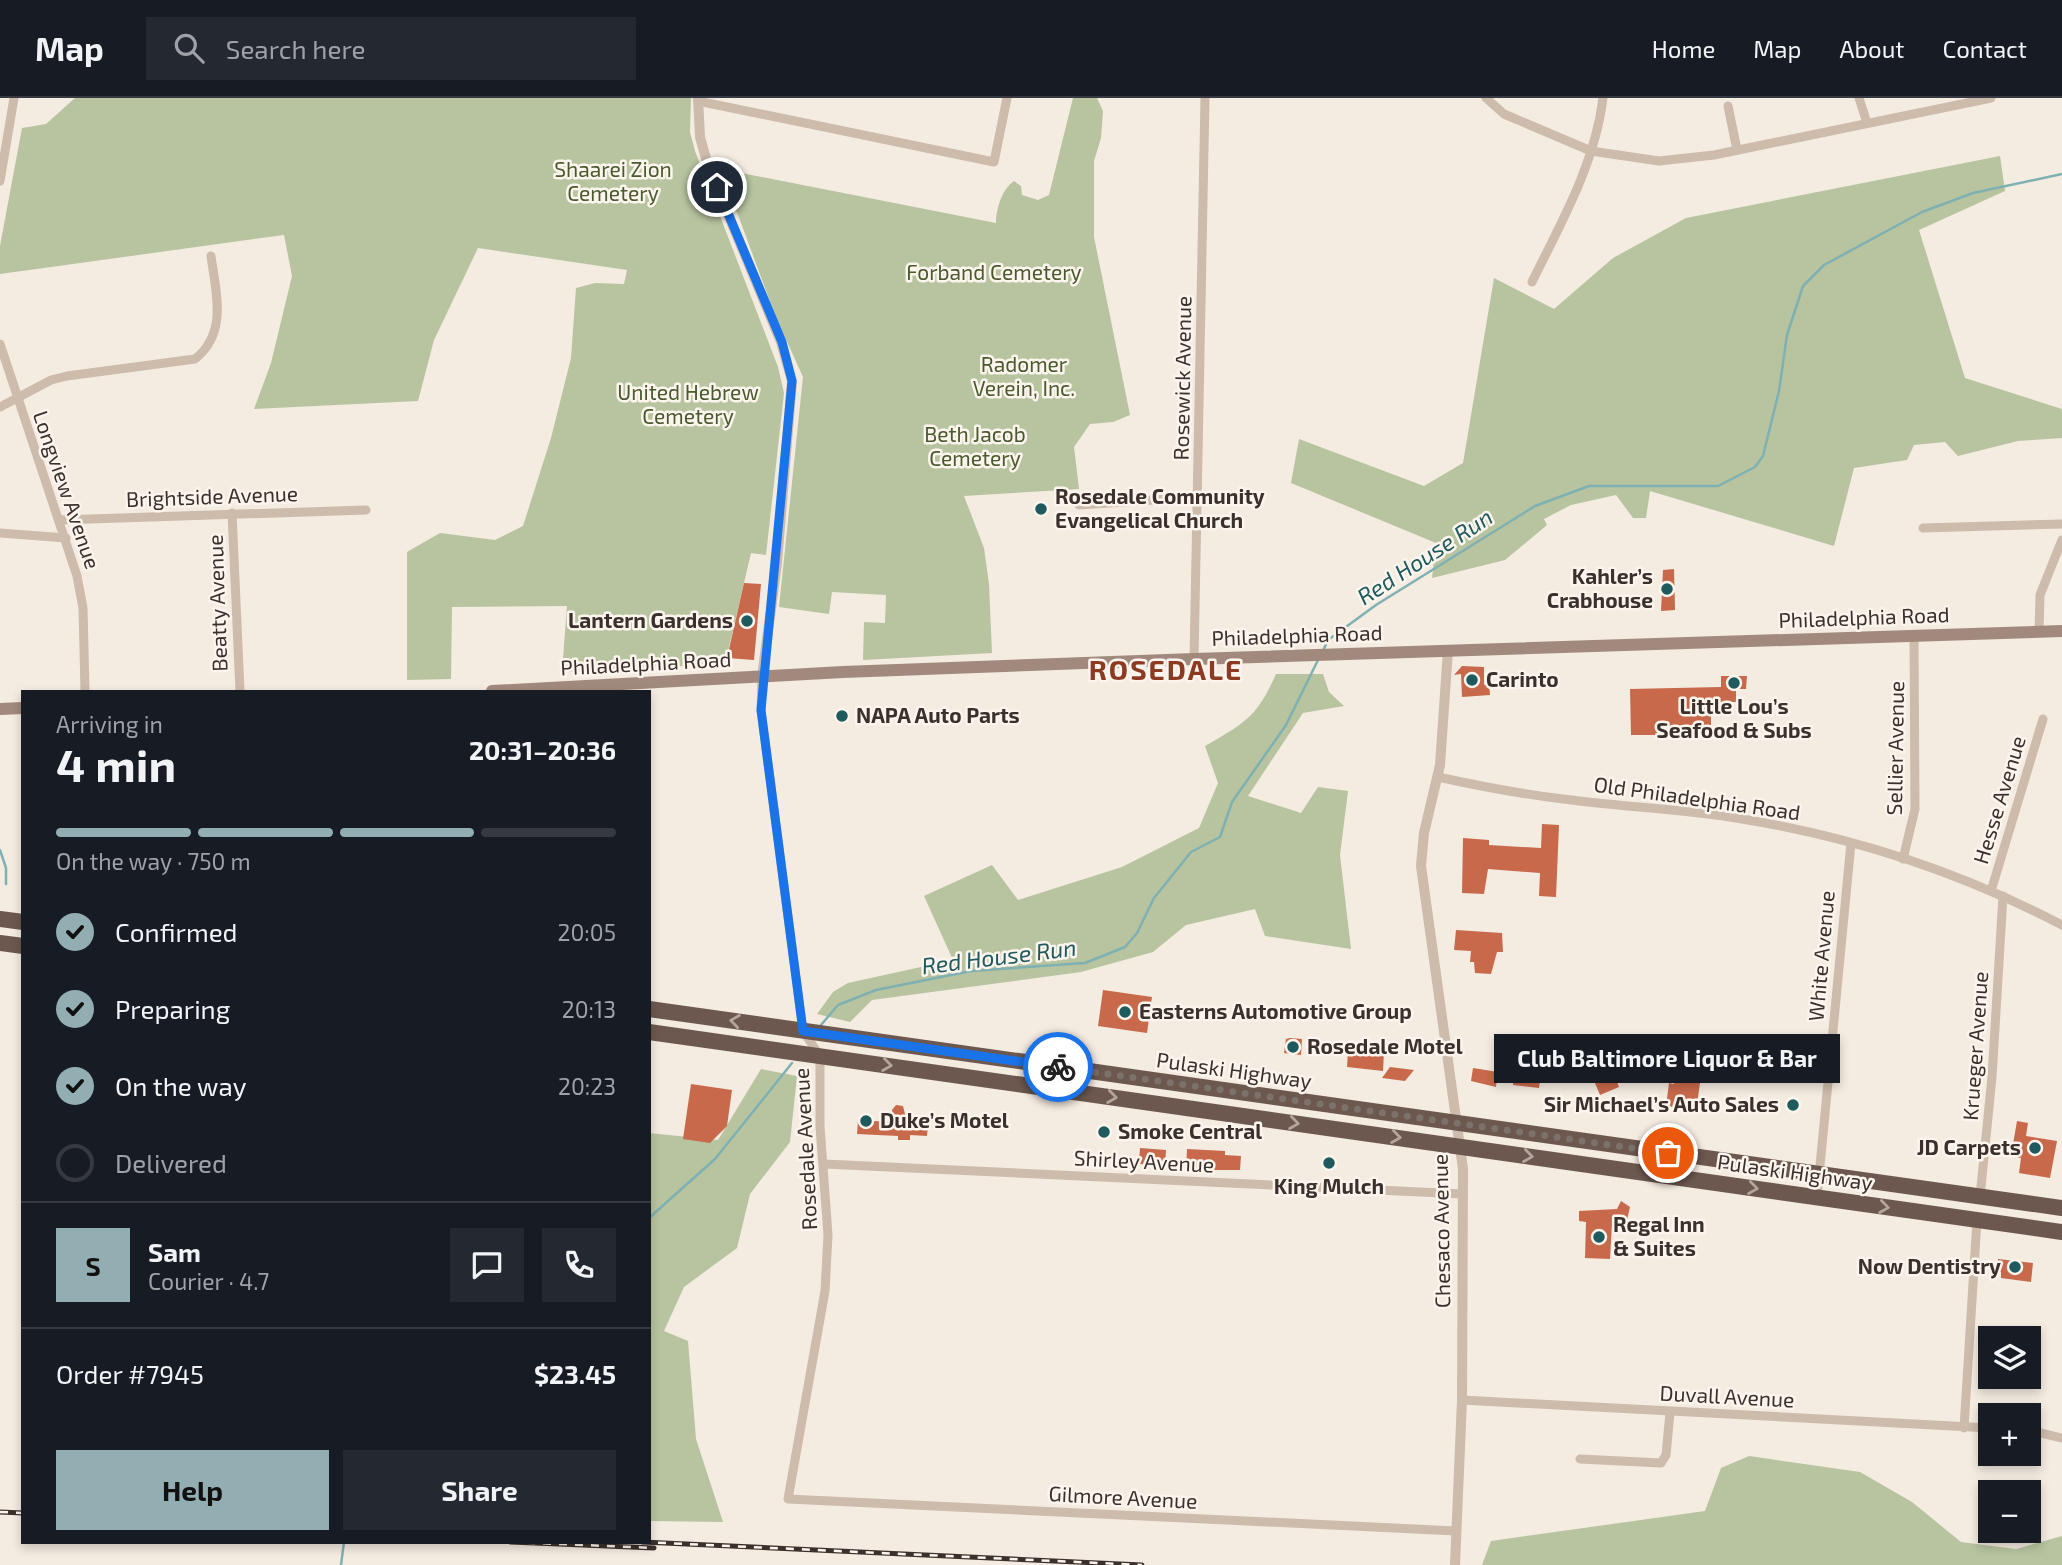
<!DOCTYPE html>
<meta charset="utf-8">
<style>
body{margin:0;font-family:"Exo 2",sans-serif;background:#242831;color:#f1f3f6;height:100vh;display:flex;flex-direction:column;font-size:26px;white-space:nowrap}
*{box-sizing:border-box;margin:0}
p{font-size:23px;color:#9ea1a6}
.icon{flex:none;width:38px;height:38px;fill:none;stroke:currentColor;stroke-width:2;stroke-linecap:round;stroke-linejoin:round}
.map{position:relative;flex:1;overflow:hidden}
.sheet{position:absolute;left:21px;top:592px;width:630px;height:854px;display:flex;flex-direction:column;background:#171b24;border-radius:0px;box-shadow:0 4px 10px #0003}
.sheet>*{flex:none}
.tools{position:absolute;left:1978px;top:1228px;display:grid;gap:14px}
.tools a{display:grid;place-items:center;width:63px;height:63px;border-radius:0px;background:#171b24;box-shadow:0 4px 10px #0003;font-size:35px}
.pin{position:absolute;display:grid;place-items:center;width:60px;height:60px;color:#fff;margin:-30px;border:4px solid #fff;border-radius:50%;box-shadow:0 2px 7px #0007}
.courier{position:absolute;display:grid;place-items:center;width:70px;height:70px;margin:-35px;border:5px solid #1a73e8;border-radius:50%;background:#fff;color:#222;box-shadow:0 2px 9px #0007}
.bubble{position:absolute;height:49px;border-radius:0px;background:#171b24;box-shadow:0 4px 10px #0003;font-size:23px;font-weight:700;line-height:49px;text-align:center}
.summary em{font-style:normal;font-weight:700}
.summary div{display:flex;flex-direction:column-reverse}
.summary{display:flex;align-items:center;justify-content:space-between;height:119px;padding:0 35px}
h1{font-size:46px;font-weight:700;line-height:52px}
.bar{display:grid;grid-template-columns:repeat(4,1fr);gap:10px 7px;align-content:center;height:84px;padding:0 35px}
.bar i{height:9px;border-radius:5px;background:#363941}
.bar .selected{background:#92aeb2}
.bar p{grid-column:span 4}
.line{display:flex;align-items:center;gap:18px;padding:0 35px;border-top:2px solid #363941}
.line div{flex:1}
.round{display:grid;place-items:center;flex:none;width:74px;height:74px;border-radius:0px;background:#242831}
ol{padding:0 35px;list-style:none}
li{display:flex;align-items:center;gap:21px;height:77px}
li p{margin-inline-start:auto}
li .icon{padding:7px;border-radius:50%;background:#92aeb2;color:#111;stroke-width:4}
li:last-child{color:#9ea1a6}
li i{width:38px;height:38px;border:4px solid #363941;border-radius:50%}
.button{display:flex;gap:14px;margin-top:auto;padding:14px 35px}
.button a{flex:1;height:80px;border-radius:0px;background:#92aeb2;color:#111;font-size:28px;font-weight:700;line-height:80px;text-align:center}
.button a+a{background:#242831;color:#f1f3f6}
header{display:flex;align-items:center;gap:42px;box-sizing:border-box;height:98px;padding:0 35px;background:#171b24;border-bottom:2px solid #363941}
header strong{font-size:33px}
nav{display:flex;gap:38px;margin-inline-start:auto;font-size:24px}
.search{width:490px;height:63px;background:#242831;display:flex;align-items:center;gap:18px;box-sizing:border-box;padding:0 24px;border-radius:0px;color:#9ea1a6;font-size:26px}
.map>svg:first-child{display:block}
.green{fill:#b8c4a0}
.lines{fill:none;stroke-linecap:round;stroke-linejoin:round}
.stream{stroke:#7fb0b2;stroke-width:2.5}
.building{fill:#c8694b}
.minor{stroke:#cdbbac;stroke-width:9}
.tertiary{stroke:#cdbbac;stroke-width:10}
.secondary{stroke:#a18a7d;stroke-width:12}
.trunk{stroke:#6c584f;stroke-width:16}
.rail-casing{stroke:#3b302b;stroke-width:5}
.rail{stroke:#fbf5ee;stroke-width:2.5;stroke-dasharray:8;stroke-linecap:butt}
.oneway{stroke:#b4a69e}
.done{stroke:#7c716b;stroke-width:7;stroke-dasharray:0 12.6}
.route{stroke:#1a73e8;stroke-width:9}
.poi-dot{fill:#1f5a5e;stroke:#fbf5ee;stroke-width:2.5}
.labels{text-anchor:middle;stroke-width:5;stroke-linejoin:round;paint-order:stroke}
.park-label{font-size:21px;fill:#4a5a2e;stroke:#fbf5ee}
.street-label{font-size:21px;fill:#3b302b;stroke:#fbf5ee}
.poi-label{font-size:21px;font-weight:bold;fill:#3b302b;stroke:#fbf5ee;text-anchor:start}
.water-label{font-size:23px;font-style:italic;fill:#1f5a5e;stroke:#fbf5ee}
.district-label{font-size:28px;font-weight:bold;letter-spacing:2px;fill:#8c3b22;stroke:#fbf5ee}
</style>
<header>
<strong>Map</strong>
<div class="search"><svg class="icon" aria-label="search" viewBox="0 0 24 24"><circle cx="10" cy="10" r="6"/><path d="M15 15l6 6"/></svg>Search here</div>
<nav><a>Home</a><a>Map</a><a>About</a><a>Contact</a></nav>
</header>
<div class="map">
<svg width="2062" height="1467" viewBox="0 0 2062 1467">
<rect width="100%" height="100%" fill="#f4ebe1"/>
<!-- green -->
<g class="green">
<polygon points="75,0 691,0 690,34 695,53 778,269 784,295 766,457 751,455 725,566 562,574 567,508 452,509 451,581 407,582 407,454 440,435 495,442 523,428 551,340 571,260 576,190 595,185 624,186 627,172 478,150 434,242 418,303 254,311 271,265 292,178 284,137 0,176 0,148 22,30 46,26"/>
<path d="M 1073,0 L 1097,0 L 1103,13 L 1101,40 L 1094,63 L 1094,139 L 1130,317 L 1113,324 L 1090,326 L 1074,349 L 1079,391 L 964,398 L 984,450 L 989,486 L 992,555 L 863,562 L 864,524 L 885,525 L 886,497 L 832,494 L 829,516 L 779,509 L 803,279 L 775,217 L 738,117 L 716,70 L 996,125 C 996,111 1002,91 1014,83 L 1021,88 L 1022,97 L 1038,102 L 1049,97 Z"/>
<polygon points="2000,58 2005,93 1919,132 1965,280 2062,311 2062,340 2018,343 1958,358 1945,344 1914,347 1907,362 1854,370 1834,448 1650,393 1646,420 1633,420 1616,397 1571,407 1544,421 1547,427 1505,462 1432,480 1436,445 1291,385 1299,341 1424,388 1463,365 1494,180 1554,211 1613,160 1686,120"/>
<path d="M 1276,576 L 1323,576 L 1329,594 L 1344,608 L 1303,615 L 1248,698 L 1301,715 L 1318,689 L 1348,693 L 1340,757 L 1351,851 L 1265,838 L 1255,811 L 1186,827 L 1153,854 L 1081,874 L 872,902 L 850,924 L 817,916 L 833,894 L 848,885 L 953,862 L 924,798 L 992,767 L 1018,802 L 1122,769 L 1199,730 L 1218,685 L 1205,648 C 1245,625 1257,619 1276,576 Z"/>
<polygon points="761,971 797,978 790,1044 750,1096 737,1150 684,1189 664,1233 688,1243 696,1341 723,1424 649,1423 649,1035 718,1042"/>
<polygon points="1749,1358 1860,1374 1912,1404 1961,1444 2016,1451 2062,1438 2062,1467 1482,1467 1491,1443 1705,1413 1721,1370"/>
</g>
<g class="lines">
<!-- stream -->
<g class="stream">
<polyline points="1323,553 1328,542 1376,507 1535,408 1589,388 1718,388 1755,369 1763,358 1779,293 1787,237 1803,188 1824,167 1922,114 1973,95 2062,76"/>
<polyline points="0,752 6,770 6,786"/>
<polyline points="821,927 838,907 876,892 971,873 1085,865 1125,849 1137,835 1154,800 1191,754 1220,739 1232,704 1286,627 1318,562"/>
<polyline points="649,1120 715,1061 792,965"/>
<polyline points="341,1467 344,1444"/>
</g>
</g>
<!-- building -->
<g class="building">
<polygon points="1674,471 1675,512 1661,513 1663,472"/>
<polygon points="744,485 761,486 754,562 727,560"/>
<polygon points="1462,568 1484,569 1484,587 1489,586 1490,597 1462,599 1461,576 1454,577"/>
<polygon points="1721,578 1747,578 1746,591 1736,591 1736,604 1711,604 1711,627 1668,630 1668,641 1657,642 1657,637 1631,637 1630,591 1721,589"/>
<polygon points="1542,726 1559,727 1556,799 1539,798 1540,775 1488,771 1484,796 1462,795 1463,740 1489,742 1489,747 1541,750"/>
<polygon points="1456,832 1502,835 1503,854 1497,854 1491,876 1475,875 1474,864 1470,864 1471,853 1454,852"/>
<polygon points="1103,892 1152,899 1147,935 1098,928"/>
<polygon points="1290,940 1302,941 1301,957 1284,955 1286,941"/>
<polygon points="1348,952 1384,954 1383,973 1347,969"/>
<polygon points="1512,957 1543,962 1539,990 1513,987 1515,973 1510,972"/>
<polygon points="1683,964 1701,967 1702,972 1696,1012 1666,1008 1669,985 1674,986 1675,975 1678,975"/>
<polygon points="1611,967 1619,989 1600,997 1595,985 1601,982 1598,973"/>
<polygon points="1390,969 1414,972 1405,983 1382,980"/>
<polygon points="1473,970 1498,974 1496,989 1471,983"/>
<polygon points="691,986 732,992 727,1028 710,1045 683,1041"/>
<polygon points="896,1007 903,1008 905,1016 908,1016 908,1025 928,1026 927,1038 910,1037 910,1042 898,1042 898,1038 857,1036 858,1022 892,1024 892,1012"/>
<polygon points="2017,1023 2028,1025 2026,1038 2057,1043 2050,1080 2019,1075 2021,1060 2011,1058"/>
<polygon points="1140,1050 1166,1052 1165,1068 1139,1066"/>
<polygon points="1187,1051 1225,1053 1225,1057 1241,1058 1240,1072 1186,1072"/>
<polygon points="1621,1103 1630,1109 1626,1126 1612,1126 1610,1161 1585,1160 1586,1124 1579,1123 1579,1113 1617,1111"/>
<polygon points="1998,1161 2033,1165 2031,1184 2001,1180 2001,1174 1997,1173"/>
</g>
<g class="lines">
<!-- minor -->
<g class="minor">
<polyline points="1486,0 1504,16 1591,53 1659,63 1714,57 1991,0"/>
<polyline points="1859,0 1867,25"/>
<polyline points="698,3 994,64 1007,0"/>
<polyline points="1728,8 1737,52"/>
<polyline points="0,83 14,0"/>
<path d="M 1532,184 C 1561,125 1595,66 1603,0"/>
<polyline points="0,246 77,478 83,510 85,593"/>
<path d="M 0,309 L 51,282 L 67,278 L 195,261 C 228,235 216,195 211,158"/>
<polyline points="1079,407 1199,399"/>
<polyline points="232,415 240,593"/>
<polyline points="60,422 366,412"/>
<polyline points="1923,430 2062,426"/>
<polyline points="0,435 66,440"/>
<polyline points="2039,534 2040,497 2062,442"/>
<polyline points="1194,561 1205,0"/>
<polyline points="762,579 761,612 803,933 820,958 820,1028 828,1137 825,1193 788,1401 1456,1433"/>
<path d="M 1438,679 C 1479,688 1521,696 1563,701 C 1623,709 1683,711 1742,721 C 1853,739 1962,775 2062,827"/>
<polyline points="1903,761 1915,711 1914,538"/>
<polyline points="1991,793 2043,621"/>
<polyline points="824,1066 1463,1096"/>
<polyline points="1817,1099 1851,745"/>
<polyline points="1980,1099 1992,979 2003,798"/>
<polyline points="1462,1302 1990,1330"/>
<polyline points="1964,1330 1977,1122"/>
<polyline points="2028,1332 2062,1340"/>
<polyline points="1580,1361 1661,1365 1666,1357 1670,1314"/>
</g>
<!-- tertiary -->
<g class="tertiary">
<polyline points="698,0 700,39 708,68 781,244 792,283 777,465 762,579"/>
<polyline points="1448,552 1440,667 1424,735 1421,768 1463,1071 1462,1302 1455,1467"/>
</g>
<!-- secondary -->
<g class="secondary">
<polyline points="492,593 843,574 1194,561 2062,533"/>
<polyline points="0,611 23,610"/>
</g>
<!-- trunk -->
<g class="trunk">
<polyline points="0,821 23,824"/>
<polyline points="0,845 23,848"/>
<polyline points="649,911 2062,1110"/>
<polyline points="649,934 2062,1134"/>
</g>
<!-- rail casing -->
<g class="rail-casing">
<g id="rail">
<polyline points="0,1414 23,1415"/>
<polyline points="511,1444 654,1450"/>
<polyline points="642,1444 1142,1467"/>
</g>
</g>
<!-- rail -->
<use href="#rail" class="rail"/>
</g>
<!-- one-way arrows -->
<defs><path id="oneway-chevron" d="M-2-3.5L2.5 0L-2 3.5" fill="none" stroke-width="1.6" stroke-linecap="round" stroke-linejoin="round" transform="scale(1.75)"/></defs>
<g class="oneway">
<use href="#oneway-chevron" transform="translate(735 923) rotate(-172)"/>
<use href="#oneway-chevron" transform="translate(887 967) rotate(8)"/>
<use href="#oneway-chevron" transform="translate(1112 999) rotate(8)"/>
<use href="#oneway-chevron" transform="translate(1294 1025) rotate(8)"/>
<use href="#oneway-chevron" transform="translate(1396 1039) rotate(8)"/>
<use href="#oneway-chevron" transform="translate(1528 1058) rotate(8)"/>
<use href="#oneway-chevron" transform="translate(1753 1090) rotate(8)"/>
<use href="#oneway-chevron" transform="translate(1884 1109) rotate(8)"/>
</g>
<g class="lines">
<!-- done -->
<polyline class="done" points="1058,969 1668,1055"/>
<!-- route -->
<polyline class="route" points="717,89 782,244 792,283 761,612 803,933 1058,969"/>
</g>
<!-- markers -->
<g class="poi-dot">
<circle cx="1041" cy="411" r="7"/>
<circle cx="1667" cy="491" r="7"/>
<circle cx="747" cy="523" r="7"/>
<circle cx="1472" cy="582" r="7"/>
<circle cx="1734" cy="585" r="7"/>
<circle cx="842" cy="618" r="7"/>
<circle cx="1125" cy="914" r="7"/>
<circle cx="1293" cy="949" r="7"/>
<circle cx="1793" cy="1007" r="7"/>
<circle cx="866" cy="1023" r="7"/>
<circle cx="1104" cy="1034" r="7"/>
<circle cx="2035" cy="1050" r="7"/>
<circle cx="1329" cy="1065" r="7"/>
<circle cx="1599" cy="1139" r="7"/>
<circle cx="2015" cy="1169" r="7"/>
</g>
<g class="labels">
<!-- park labels -->
<g class="park-label">
<text x="613" y="79">Shaarei Zion<tspan x="613" dy="24">Cemetery</tspan></text>
<text x="994" y="182">Forband Cemetery</text>
<text x="1024" y="274">Radomer<tspan x="1024" dy="24">Verein, Inc.</tspan></text>
<text x="688" y="302">United Hebrew<tspan x="688" dy="24">Cemetery</tspan></text>
<text x="975" y="344">Beth Jacob<tspan x="975" dy="24">Cemetery</tspan></text>
</g>
<!-- street labels -->
<g class="street-label">
<text transform="translate(1183 280) rotate(-89)" y="7">Rosewick Avenue</text>
<text transform="translate(66 392) rotate(71)" y="7">Longview Avenue</text>
<text transform="translate(212 399) rotate(-2)" y="7">Brightside Avenue</text>
<text transform="translate(218 505) rotate(-92)" y="7">Beatty Avenue</text>
<text transform="translate(1864 520) rotate(-2)" y="7">Philadelphia Road</text>
<text transform="translate(1297 538) rotate(-2)" y="7">Philadelphia Road</text>
<text transform="translate(646 566) rotate(-3)" y="7">Philadelphia Road</text>
<text transform="translate(1896 650) rotate(-89)" y="7">Sellier Avenue</text>
<text transform="translate(1697 701) rotate(8)" y="7">Old Philadelphia Road</text>
<text transform="translate(2000 702) rotate(-73)" y="7">Hesse Avenue</text>
<text transform="translate(1822 858) rotate(-85)" y="7">White Avenue</text>
<text transform="translate(1976 948) rotate(-86)" y="7">Krueger Avenue</text>
<text transform="translate(1234 973) rotate(8)" y="7">Pulaski Highway</text>
<text transform="translate(806 1051) rotate(-93)" y="7">Rosedale Avenue</text>
<text transform="translate(1144 1064) rotate(3)" y="7">Shirley Avenue</text>
<text transform="translate(1795 1075) rotate(8)" y="7">Pulaski Highway</text>
<text transform="translate(1442 1133) rotate(-91)" y="7">Chesaco Avenue</text>
<text transform="translate(1727 1299) rotate(3)" y="7">Duvall Avenue</text>
<text transform="translate(1123 1400) rotate(3)" y="7">Gilmore Avenue</text>
</g>
<!-- poi labels -->
<g class="poi-label">
<text x="1055" y="406">Rosedale Community<tspan x="1055" dy="24">Evangelical Church</tspan></text>
<text x="1653" y="486" text-anchor="end">Kahler’s<tspan x="1653" dy="24">Crabhouse</tspan></text>
<text x="733" y="530" text-anchor="end">Lantern Gardens</text>
<text x="1486" y="589">Carinto</text>
<text x="1734" y="616" text-anchor="middle">Little Lou’s<tspan x="1734" dy="24">Seafood &amp; Subs</tspan></text>
<text x="856" y="625">NAPA Auto Parts</text>
<text x="1139" y="921">Easterns Automotive Group</text>
<text x="1307" y="956">Rosedale Motel</text>
<text x="1779" y="1014" text-anchor="end">Sir Michael’s Auto Sales</text>
<text x="880" y="1030">Duke’s Motel</text>
<text x="1118" y="1041">Smoke Central</text>
<text x="2021" y="1057" text-anchor="end">JD Carpets</text>
<text x="1329" y="1096" text-anchor="middle">King Mulch</text>
<text x="1613" y="1134">Regal Inn<tspan x="1613" dy="24">&amp; Suites</tspan></text>
<text x="2001" y="1176" text-anchor="end">Now Dentistry</text>
</g>
<!-- water labels -->
<g class="water-label">
<text transform="translate(1425 459) rotate(-33)" y="8">Red House Run</text>
<text transform="translate(999 859) rotate(-7)" y="8">Red House Run</text>
</g>
<!-- district labels -->
<g class="district-label">
<text x="1166" y="582">ROSEDALE</text>
</g>
</g>
</svg>
<div class="tools">
<a><svg class="icon" aria-label="layers" viewBox="0 0 24 24"><path d="M12 4l9 5-9 5-9-5zM3 14l9 5 9-5"/></svg></a>
<a>+</a>
<a>−</a>
</div>
<div class="pin" style="left:1668px;top:1055px;background:#ea580c"><svg class="icon" aria-label="bag" viewBox="0 0 24 24"><path d="M5 8h14l-1 12H6zM9 8a3 3 0 0 1 6 0"/></svg></div>
<div class="pin" style="left:717px;top:89px;background:#1f2937"><svg class="icon" aria-label="home" viewBox="0 0 24 24"><path d="M3 11l9-7 9 7M6 9v11h12V9"/></svg></div>
<div class="courier" style="left:1058px;top:969px"><svg class="icon" aria-label="bike" viewBox="0 0 24 24"><circle cx="6" cy="16" r="4"/><circle cx="18" cy="16" r="4"/><path d="M6 16l4-8h5l3 8M10 8l3 8H6M13 5h3"/></svg></div>
<div class="bubble" style="left:1494px;top:936px;width:346px">Club Baltimore Liquor &amp; Bar</div>
<section class="sheet">
<div class="summary"><div><h1>4 min</h1><p>Arriving in</p></div><em>20:31–20:36</em></div>
<div class="bar"><i class="selected"></i><i class="selected"></i><i class="selected"></i><i></i><p>On the way · 750 m</p></div>
<ol>
<li><svg class="icon" aria-label="check" viewBox="0 0 24 24"><path d="M5 12l5 5 9-10"/></svg>Confirmed<p>20:05</p></li>
<li><svg class="icon" aria-label="check" viewBox="0 0 24 24"><path d="M5 12l5 5 9-10"/></svg>Preparing<p>20:13</p></li>
<li><svg class="icon" aria-label="check" viewBox="0 0 24 24"><path d="M5 12l5 5 9-10"/></svg>On the way<p>20:23</p></li>
<li><i></i>Delivered</li>
</ol>
<div class="line" style="height:126px"><b class="round" style="background:#92aeb2;color:#111">S</b><div><b>Sam</b><p>Courier · 4.7</p></div><a class="round"><svg class="icon" aria-label="chat" viewBox="0 0 24 24"><path d="M4 5h16v11H9l-5 4z"/></svg></a><a class="round"><svg class="icon" aria-label="phone" viewBox="0 0 24 24"><path d="M5 4h4l2 5-3 2q2 4 5 5l2-3 5 2v4C11 20 4 13 5 4z"/></svg></a></div>
<div class="line" style="height:91px"><div>Order #7945</div><b>$23.45</b></div>
<div class="button"><a>Help</a><a>Share</a></div>
</section>
</div>
